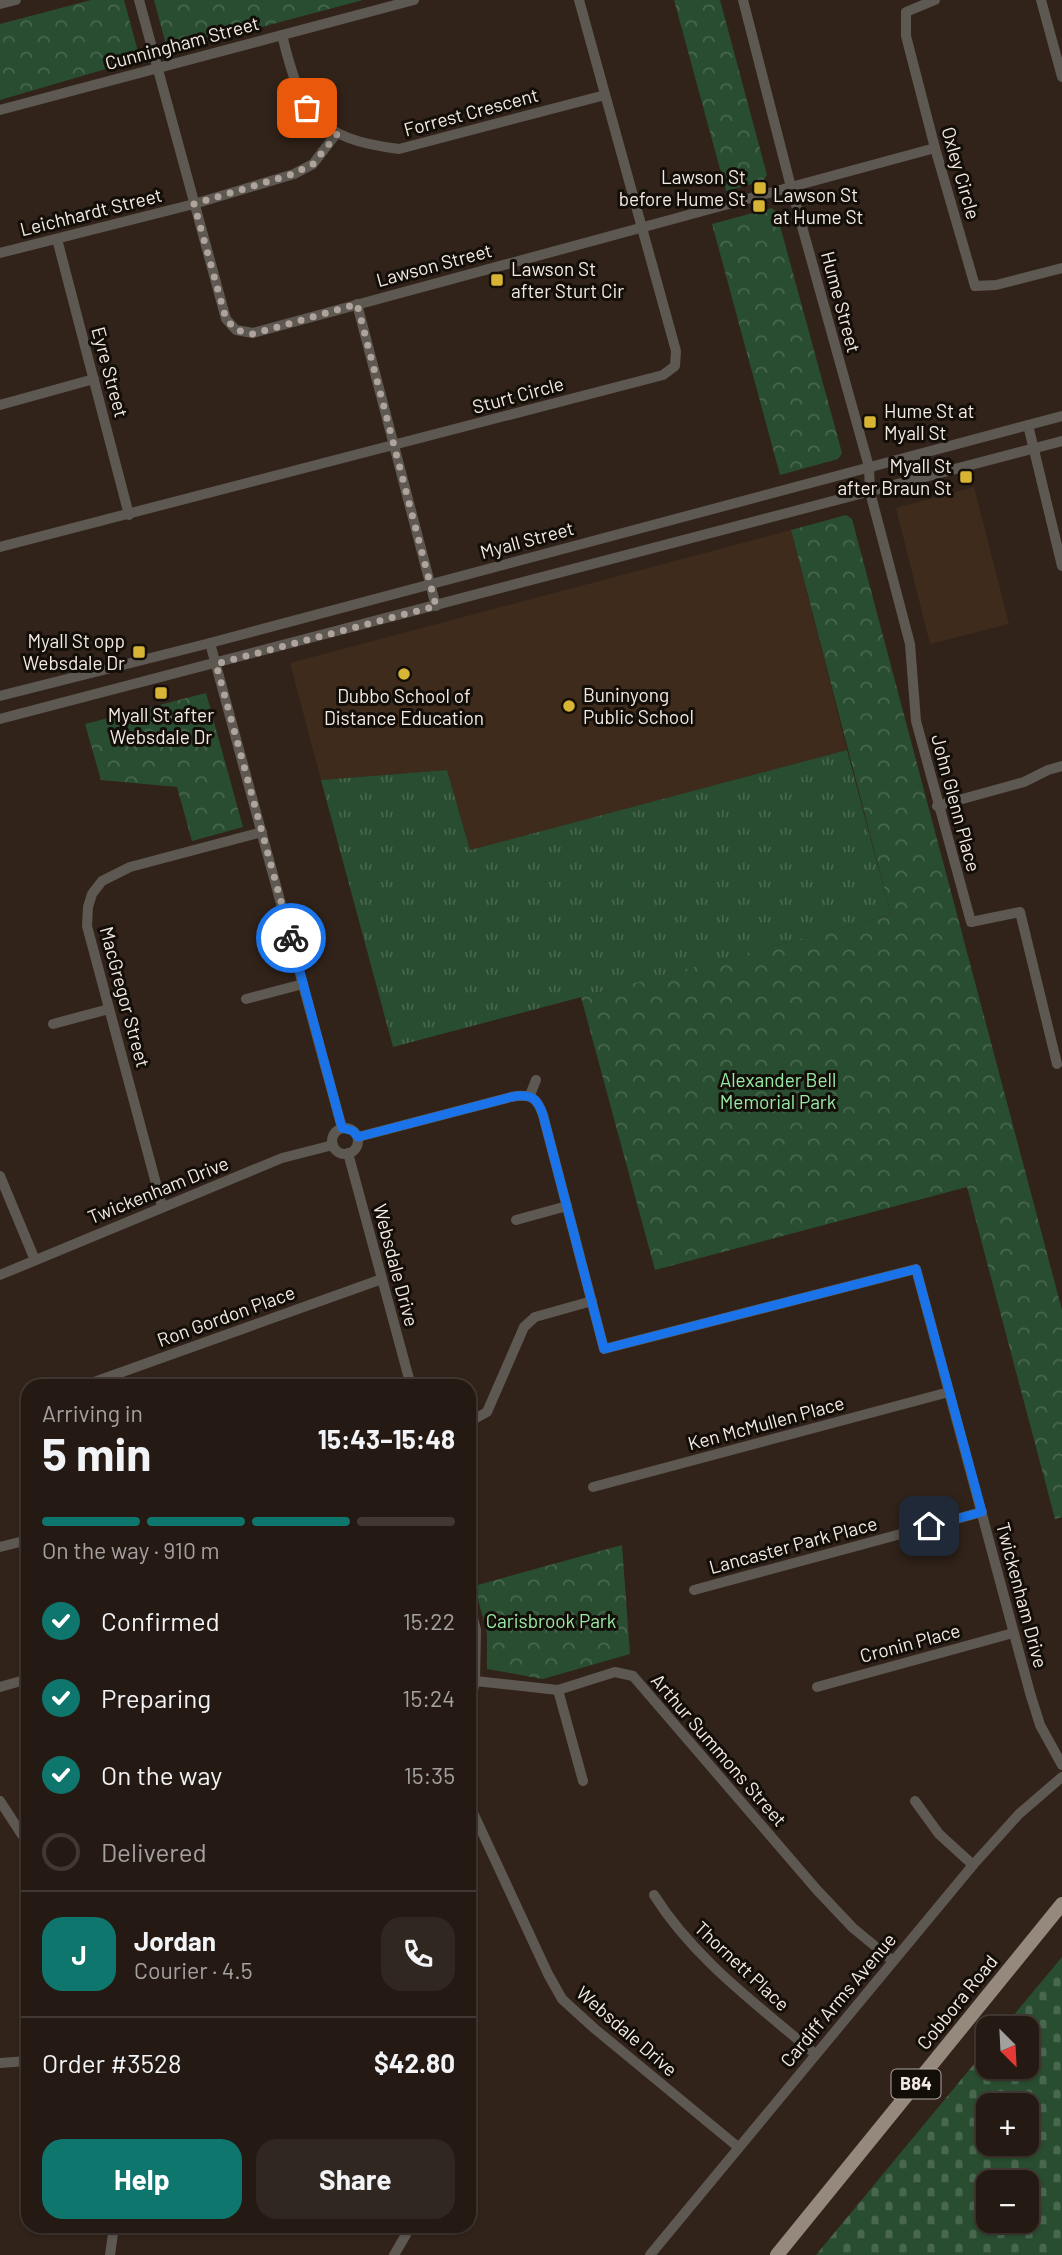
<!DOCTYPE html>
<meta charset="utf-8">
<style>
body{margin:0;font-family:Barlow,sans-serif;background:#312721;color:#f1f3f6;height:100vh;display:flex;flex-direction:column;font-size:26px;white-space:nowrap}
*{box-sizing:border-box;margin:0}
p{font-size:23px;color:#a3a1a0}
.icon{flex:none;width:38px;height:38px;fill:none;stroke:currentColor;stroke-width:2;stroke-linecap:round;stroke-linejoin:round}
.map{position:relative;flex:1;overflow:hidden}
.details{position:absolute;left:21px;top:1379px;width:455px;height:854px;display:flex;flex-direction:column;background:#251a13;border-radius:21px;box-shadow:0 2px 5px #0004,0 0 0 2px #423833}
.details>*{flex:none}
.needle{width:46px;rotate:156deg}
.controls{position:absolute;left:976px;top:2016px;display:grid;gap:14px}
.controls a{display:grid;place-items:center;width:63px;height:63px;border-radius:14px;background:#251a13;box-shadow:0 2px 5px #0004,0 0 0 2px #423833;font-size:35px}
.pin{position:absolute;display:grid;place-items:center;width:60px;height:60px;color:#fff;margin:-30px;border-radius:14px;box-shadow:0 4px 10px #0006}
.courier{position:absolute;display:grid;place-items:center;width:70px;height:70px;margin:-35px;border:5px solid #1a73e8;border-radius:50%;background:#fff;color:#222;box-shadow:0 2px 9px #0007}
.overview em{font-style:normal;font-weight:700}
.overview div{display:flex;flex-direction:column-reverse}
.overview{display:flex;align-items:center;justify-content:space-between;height:119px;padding:0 21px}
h1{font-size:46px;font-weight:700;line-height:52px}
.bar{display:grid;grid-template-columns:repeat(4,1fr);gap:10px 7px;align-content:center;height:84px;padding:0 21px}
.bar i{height:9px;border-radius:5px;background:#423833}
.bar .active{background:#0f766e}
.bar p{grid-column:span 4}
.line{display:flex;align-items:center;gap:18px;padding:0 21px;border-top:2px solid #423833}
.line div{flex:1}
.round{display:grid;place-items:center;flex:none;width:74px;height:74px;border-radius:21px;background:#312721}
ol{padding:0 21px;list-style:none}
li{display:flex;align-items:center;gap:21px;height:77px}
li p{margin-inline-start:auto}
li .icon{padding:7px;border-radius:50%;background:#0f766e;color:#fff;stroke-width:4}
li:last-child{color:#a3a1a0}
li i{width:38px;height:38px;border:4px solid #423833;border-radius:50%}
.action{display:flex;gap:14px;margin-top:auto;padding:14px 21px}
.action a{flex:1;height:80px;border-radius:21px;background:#0f766e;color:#fff;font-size:28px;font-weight:700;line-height:80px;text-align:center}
.action a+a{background:#312721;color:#f1f3f6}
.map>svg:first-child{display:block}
.built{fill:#3e2b1c}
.grass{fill:url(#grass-tufts)}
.forest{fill:url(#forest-crowns)}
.cemetery{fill:url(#cemetery-stones);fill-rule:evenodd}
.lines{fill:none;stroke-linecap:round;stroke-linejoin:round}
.minor{stroke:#5e5852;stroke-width:10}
.major{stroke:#95887c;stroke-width:14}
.done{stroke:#afa49c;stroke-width:7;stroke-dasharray:0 12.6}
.route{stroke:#1a73e8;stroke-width:9}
.poi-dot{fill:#d8b434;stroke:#140e09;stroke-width:2.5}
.labels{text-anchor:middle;stroke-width:6;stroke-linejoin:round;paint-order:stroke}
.shield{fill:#140e09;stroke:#b0a8a2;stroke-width:2}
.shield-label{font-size:18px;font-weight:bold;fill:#f3eae3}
.street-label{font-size:19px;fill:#f3eae3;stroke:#140e09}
.poi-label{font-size:19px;fill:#f3eae3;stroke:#140e09;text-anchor:start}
.park-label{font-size:19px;fill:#98eaa7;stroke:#140e09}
</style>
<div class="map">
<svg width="1062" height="2255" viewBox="0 0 1062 2255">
<defs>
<pattern id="grass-tufts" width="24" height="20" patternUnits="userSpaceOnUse" patternTransform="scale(1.75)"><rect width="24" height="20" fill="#294d30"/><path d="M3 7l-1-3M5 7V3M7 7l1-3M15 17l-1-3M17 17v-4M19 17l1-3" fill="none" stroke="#48674e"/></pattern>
<pattern id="forest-crowns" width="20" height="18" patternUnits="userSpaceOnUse" patternTransform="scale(1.75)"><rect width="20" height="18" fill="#294d30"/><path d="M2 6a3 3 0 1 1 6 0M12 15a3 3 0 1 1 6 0" fill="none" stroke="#48674e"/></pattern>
<pattern id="cemetery-stones" width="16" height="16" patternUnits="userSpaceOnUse" patternTransform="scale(1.75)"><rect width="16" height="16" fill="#294d30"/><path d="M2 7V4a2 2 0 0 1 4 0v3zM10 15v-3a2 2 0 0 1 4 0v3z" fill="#48674e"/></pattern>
</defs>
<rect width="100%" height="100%" fill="#312319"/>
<!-- built -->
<g class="built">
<polygon points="974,487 1009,624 930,644 896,508"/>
<polygon points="791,530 847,750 470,850 447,770 321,780 290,663"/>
</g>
<!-- grass -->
<polygon class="grass" points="847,750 891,915 393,1047 321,780 447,770 470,850"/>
<!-- forest -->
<g class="forest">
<polygon points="91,0 124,0 140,59 0,100 0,24"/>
<polygon points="154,0 363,0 172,51 167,48"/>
<polygon points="674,0 720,0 767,175 763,181 726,191"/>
<polygon points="771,208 776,211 842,453 838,459 780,475 712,224"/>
<polygon points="846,515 852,519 1062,1310 1062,1517 1055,1519 967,1187 655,1270 581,997 891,915 791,530"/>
<polygon points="206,693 243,827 192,841 177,787 101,780 85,724"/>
<polygon points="622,1545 630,1654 543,1679 487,1669 487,1632 474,1586"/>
</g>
<!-- cemetery -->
<path class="cemetery" d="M 1062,1957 L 1062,2255 L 816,2255 L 989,2046 L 989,2067 L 1027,2067 L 1027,2028 L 1003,2028 ZM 989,2105 L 1027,2105 L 1027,2144 L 989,2144 ZM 989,2182 L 1027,2182 L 1027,2221 L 989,2221 Z"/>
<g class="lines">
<!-- minor -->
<g class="minor">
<polyline points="139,0 226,319 236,330 253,333 935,148"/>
<polyline points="743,0 791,187 869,467 870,492 910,644 916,721 971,922 1020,912 1057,1064"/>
<polyline points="935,0 906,12 906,36 935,148 975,286 996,285 1062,268"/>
<polyline points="1041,0 1062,77"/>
<polyline points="0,4 16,0"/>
<path d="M 282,35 C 301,113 316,139 399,149 L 605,95"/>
<polyline points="0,110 414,0"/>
<polyline points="57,239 129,515"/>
<polyline points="0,253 194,204 294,174 313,164 336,134"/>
<polyline points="357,304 436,606"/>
<polyline points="0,405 94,379"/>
<polyline points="1028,425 1062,566"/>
<polyline points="0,547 663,375 675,366 676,351 579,0"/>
<polyline points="210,643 342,1128"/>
<polyline points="0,696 210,643 1062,416"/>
<polyline points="0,719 1062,441"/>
<polyline points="937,806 1024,782 1048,770 1062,766"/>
<polyline points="246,999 303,984"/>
<polyline points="53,1024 109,1009"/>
<polyline points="530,1095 536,1080"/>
<circle cx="345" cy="1141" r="13"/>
<path d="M 358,1137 L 511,1097 C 530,1093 537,1097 543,1115 L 604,1349 L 916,1269 L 1030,1693 L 1040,1725 L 1062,1765"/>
<polyline points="348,1153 411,1386"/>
<polyline points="0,1176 35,1260"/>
<polyline points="162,1206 87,926 88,907 92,894 102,881 130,867 262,832"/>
<polyline points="516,1220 567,1206"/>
<polyline points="0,1275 282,1158 333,1145"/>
<polyline points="83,1386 382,1279"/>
<polyline points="469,1422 487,1412 524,1327 535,1317 592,1301"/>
<polyline points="593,1487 949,1392"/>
<polyline points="0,1547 28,1540"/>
<polyline points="694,1590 982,1512"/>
<polyline points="469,1602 476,1630 475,1681 469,1710"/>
<polyline points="475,1681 558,1690 615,1672 633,1676 817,1890 853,1928 893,1961"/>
<polyline points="0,1687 28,1679"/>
<polyline points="817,1687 1013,1633"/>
<polyline points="558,1690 583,1781"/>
<polyline points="0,1801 28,1844"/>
<polyline points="915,1801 939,1834 973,1865"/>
<polyline points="469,1804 548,1974 562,1999 595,2029 738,2147"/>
<path d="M 654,1895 C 695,1960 758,2005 815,2054"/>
<polyline points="0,2063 28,2061"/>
<polyline points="110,2255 114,2226"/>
<polyline points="394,2255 411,2226"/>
<polyline points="650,2255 973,1865 1019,1814 1062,1777"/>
</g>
<!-- major -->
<polyline class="major" points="777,2255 1062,1904"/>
</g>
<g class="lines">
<!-- done -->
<polyline class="done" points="291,938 216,664 436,606 357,304 253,334 236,330 226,319 194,204 293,174 313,164 337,134 307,108"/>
<!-- route -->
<path class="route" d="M 291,938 L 342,1128 L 353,1131 L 358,1137 L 511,1097 C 530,1093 537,1097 543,1115 L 604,1349 L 916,1269 L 982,1512 L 929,1526"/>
</g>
<!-- markers -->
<g class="poi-dot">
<rect x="753" y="181" width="14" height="14" rx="3.5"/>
<rect x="752" y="199" width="14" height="14" rx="3.5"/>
<rect x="490" y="273" width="14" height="14" rx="3.5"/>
<rect x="863" y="415" width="14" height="14" rx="3.5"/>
<rect x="959" y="470" width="14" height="14" rx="3.5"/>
<rect x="132" y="645" width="14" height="14" rx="3.5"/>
<circle cx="404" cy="674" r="7"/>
<rect x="154" y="686" width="14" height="14" rx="3.5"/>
<circle cx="569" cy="706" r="7"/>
</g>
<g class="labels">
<!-- shield labels -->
<rect class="shield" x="891.5" y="2069.5" width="49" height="29" rx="5"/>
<g class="shield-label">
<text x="916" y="2090">B84</text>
</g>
<!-- street labels -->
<g class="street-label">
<text transform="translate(182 43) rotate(-15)" y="7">Cunningham Street</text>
<text transform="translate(471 112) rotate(-15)" y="7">Forrest Crescent</text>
<text transform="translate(961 173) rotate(74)" y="7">Oxley Circle</text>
<text transform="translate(91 212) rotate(-14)" y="7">Leichhardt Street</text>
<text transform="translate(434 265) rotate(-15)" y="7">Lawson Street</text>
<text transform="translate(841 302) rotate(75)" y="7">Hume Street</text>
<text transform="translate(110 372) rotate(75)" y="7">Eyre Street</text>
<text transform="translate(518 395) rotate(-15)" y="7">Sturt Circle</text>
<text transform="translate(527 540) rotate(-15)" y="7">Myall Street</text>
<text transform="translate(956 803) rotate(75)" y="7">John Glenn Place</text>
<text transform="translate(125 997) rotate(75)" y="7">MacGregor Street</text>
<text transform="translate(158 1190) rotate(-22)" y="7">Twickenham Drive</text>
<text transform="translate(396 1265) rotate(75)" y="7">Websdale Drive</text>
<text transform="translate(226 1316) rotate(-20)" y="7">Ron Gordon Place</text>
<text transform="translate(766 1423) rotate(-15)" y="7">Ken McMullen Place</text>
<text transform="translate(793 1545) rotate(-15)" y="7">Lancaster Park Place</text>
<text transform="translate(1022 1595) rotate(75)" y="7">Twickenham Drive</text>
<text transform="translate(910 1643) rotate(-15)" y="7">Cronin Place</text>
<text transform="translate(719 1750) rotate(49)" y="7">Arthur Summons Street</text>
<text transform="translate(742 1966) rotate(43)" y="7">Thornett Place</text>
<text transform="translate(838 2000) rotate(-50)" y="7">Cardiff Arms Avenue</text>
<text transform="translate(957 2002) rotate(-51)" y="7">Cobbora Road</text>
<text transform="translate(627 2031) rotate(41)" y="7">Websdale Drive</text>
</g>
<!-- poi labels -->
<g class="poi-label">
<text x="746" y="184" text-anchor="end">Lawson St<tspan x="746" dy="22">before Hume St</tspan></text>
<text x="773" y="202">Lawson St<tspan x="773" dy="22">at Hume St</tspan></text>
<text x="511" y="276">Lawson St<tspan x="511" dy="22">after Sturt Cir</tspan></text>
<text x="884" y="418">Hume St at<tspan x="884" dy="22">Myall St</tspan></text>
<text x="952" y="473" text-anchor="end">Myall St<tspan x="952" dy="22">after Braun St</tspan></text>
<text x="125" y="648" text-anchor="end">Myall St opp<tspan x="125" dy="22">Websdale Dr</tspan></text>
<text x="583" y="702">Buninyong<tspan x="583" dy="22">Public School</tspan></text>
<text x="404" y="703" text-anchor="middle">Dubbo School of<tspan x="404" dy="22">Distance Education</tspan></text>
<text x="161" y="722" text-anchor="middle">Myall St after<tspan x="161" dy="22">Websdale Dr</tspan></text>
</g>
<!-- park labels -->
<g class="park-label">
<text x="778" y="1087">Alexander Bell<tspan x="778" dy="22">Memorial Park</tspan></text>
<text x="551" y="1628">Carisbrook Park</text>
</g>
</g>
</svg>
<div class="controls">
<a><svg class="needle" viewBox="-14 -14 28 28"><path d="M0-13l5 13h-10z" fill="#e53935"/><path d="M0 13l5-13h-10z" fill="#a3a1a0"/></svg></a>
<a>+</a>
<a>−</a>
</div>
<div class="pin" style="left:307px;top:108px;background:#ea580c"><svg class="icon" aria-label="bag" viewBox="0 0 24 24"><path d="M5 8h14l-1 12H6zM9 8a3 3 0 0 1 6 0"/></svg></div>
<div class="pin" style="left:929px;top:1526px;background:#1f2937"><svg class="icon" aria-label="home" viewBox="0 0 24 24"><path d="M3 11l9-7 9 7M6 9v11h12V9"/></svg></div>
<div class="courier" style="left:291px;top:938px"><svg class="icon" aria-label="bike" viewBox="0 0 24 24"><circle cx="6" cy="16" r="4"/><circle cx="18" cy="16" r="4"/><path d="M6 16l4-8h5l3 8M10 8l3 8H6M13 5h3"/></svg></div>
<section class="details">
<div class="overview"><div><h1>5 min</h1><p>Arriving in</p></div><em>15:43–15:48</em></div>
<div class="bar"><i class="active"></i><i class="active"></i><i class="active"></i><i></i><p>On the way · 910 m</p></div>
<ol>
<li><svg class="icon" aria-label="check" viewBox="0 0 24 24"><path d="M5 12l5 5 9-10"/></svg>Confirmed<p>15:22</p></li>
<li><svg class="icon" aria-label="check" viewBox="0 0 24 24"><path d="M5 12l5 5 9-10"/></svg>Preparing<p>15:24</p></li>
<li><svg class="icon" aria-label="check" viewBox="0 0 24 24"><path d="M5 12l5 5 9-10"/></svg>On the way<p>15:35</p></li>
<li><i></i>Delivered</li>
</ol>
<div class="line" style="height:126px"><b class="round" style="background:#0f766e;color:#fff">J</b><div><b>Jordan</b><p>Courier · 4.5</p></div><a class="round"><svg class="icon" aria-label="phone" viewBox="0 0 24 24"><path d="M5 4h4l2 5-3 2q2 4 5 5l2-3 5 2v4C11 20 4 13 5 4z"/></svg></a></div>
<div class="line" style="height:91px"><div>Order #3528</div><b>$42.80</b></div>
<div class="action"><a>Help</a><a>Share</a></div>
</section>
</div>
